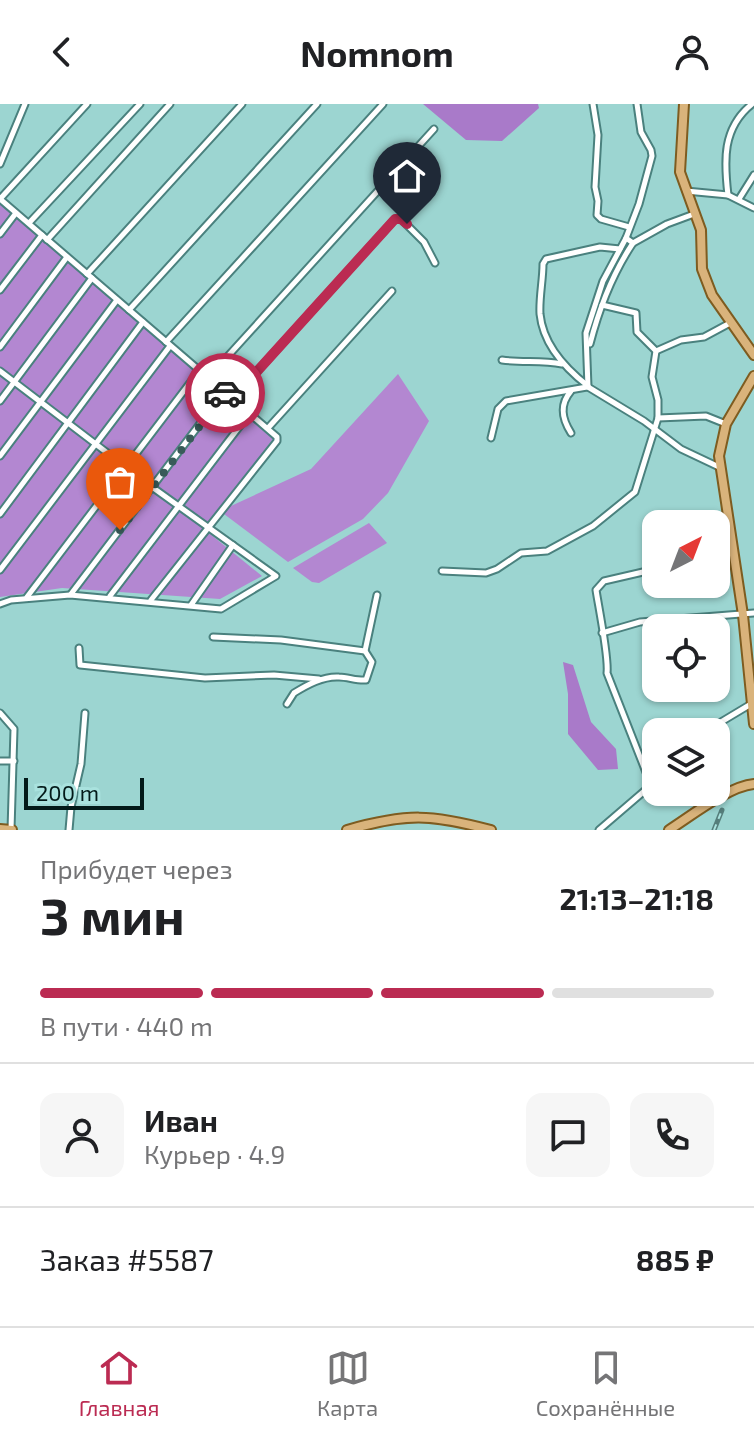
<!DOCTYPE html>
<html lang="ru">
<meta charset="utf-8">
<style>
body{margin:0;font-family:"Exo 2",sans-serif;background:#f6f6f6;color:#202124;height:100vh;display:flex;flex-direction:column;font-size:30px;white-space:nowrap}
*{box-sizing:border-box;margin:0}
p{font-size:26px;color:#757577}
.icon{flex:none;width:44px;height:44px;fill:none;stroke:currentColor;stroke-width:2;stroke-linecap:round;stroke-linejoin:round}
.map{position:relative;height:726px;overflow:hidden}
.panel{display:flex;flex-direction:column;background:#fff;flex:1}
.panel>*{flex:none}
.needle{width:52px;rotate:42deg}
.buttons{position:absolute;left:642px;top:406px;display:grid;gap:16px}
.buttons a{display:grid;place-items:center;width:88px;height:88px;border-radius:16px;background:#fff;box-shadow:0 2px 6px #0004;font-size:40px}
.scale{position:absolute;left:24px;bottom:20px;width:120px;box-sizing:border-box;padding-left:8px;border:4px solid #031a19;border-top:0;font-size:22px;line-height:28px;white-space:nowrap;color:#031a19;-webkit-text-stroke:6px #a9e2de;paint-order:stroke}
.pin{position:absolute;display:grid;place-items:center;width:68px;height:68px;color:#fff;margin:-82px -34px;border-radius:50% 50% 50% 0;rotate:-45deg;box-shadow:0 0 8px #0007}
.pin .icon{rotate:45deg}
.courier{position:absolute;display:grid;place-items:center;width:80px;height:80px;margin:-40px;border:6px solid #bb2b52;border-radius:50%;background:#fff;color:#222;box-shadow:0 2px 10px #0007}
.overview em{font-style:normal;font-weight:700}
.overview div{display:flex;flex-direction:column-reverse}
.overview{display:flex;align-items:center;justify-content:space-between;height:136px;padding:0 40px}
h1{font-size:52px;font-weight:700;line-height:60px}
.bar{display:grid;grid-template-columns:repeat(4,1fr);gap:12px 8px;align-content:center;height:96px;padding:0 40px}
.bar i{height:10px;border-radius:6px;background:#e0e0e0}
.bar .selected{background:#bb2b52}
.bar p{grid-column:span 4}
.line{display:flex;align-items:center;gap:20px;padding:0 40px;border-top:2px solid #e0e0e0}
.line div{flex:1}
.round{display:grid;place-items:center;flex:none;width:84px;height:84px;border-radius:16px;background:#f6f6f6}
header{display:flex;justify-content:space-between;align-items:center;height:104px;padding:0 40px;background:#fff;font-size:36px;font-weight:700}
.dock{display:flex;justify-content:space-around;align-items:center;height:112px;border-top:2px solid #e0e0e0;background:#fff;font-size:22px;color:#757577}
.dock a{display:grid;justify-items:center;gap:4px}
.dock .selected{color:#bb2b52}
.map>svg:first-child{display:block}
.green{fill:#b387d1}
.forest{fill:#a97ac9}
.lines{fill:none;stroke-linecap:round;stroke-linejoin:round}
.minor-casing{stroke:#4a817e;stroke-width:9}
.major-casing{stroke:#7e5c20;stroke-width:12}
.minor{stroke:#fff;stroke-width:5}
.major{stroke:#d9b37b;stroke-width:8}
.rail-casing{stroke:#557e7b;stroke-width:5}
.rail{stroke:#a9e2de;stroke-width:2;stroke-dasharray:6;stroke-linecap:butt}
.done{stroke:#395b59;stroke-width:8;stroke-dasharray:0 14.4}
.route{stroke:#bb2b52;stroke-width:10}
</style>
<header><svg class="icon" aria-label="back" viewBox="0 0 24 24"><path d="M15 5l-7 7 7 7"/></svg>Nomnom<svg class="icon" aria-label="person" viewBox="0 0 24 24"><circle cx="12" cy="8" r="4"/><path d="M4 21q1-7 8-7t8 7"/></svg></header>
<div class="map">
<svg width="754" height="726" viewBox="0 0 754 726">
<rect width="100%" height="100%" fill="#9cd5d1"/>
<!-- green -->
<g class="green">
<polygon points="0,98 273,335 204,425 262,472 220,495 62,484 0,493"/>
<polygon points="398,270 429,317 388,389 363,415 288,458 220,407 311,365"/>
<polygon points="369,419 387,439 319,479 312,478 293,464"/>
</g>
<!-- forest -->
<g class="forest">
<polygon points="423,0 538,0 539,4 502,37 466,36"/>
<polygon points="563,558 573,561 591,618 616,645 618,665 598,666 568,630 568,590"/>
</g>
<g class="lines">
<!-- minor casing -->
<g class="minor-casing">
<g id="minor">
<polyline points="593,0 598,31 595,83 598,97 597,111 601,115 629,123"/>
<polyline points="637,0 641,28 651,46 652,52 639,100 626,134 603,177 586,229 588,283 644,317 681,345 719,363"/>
<polyline points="0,60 25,0"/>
<polyline points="686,87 728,91 754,104"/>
<path d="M 728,91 C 724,57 722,24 752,0"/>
<polyline points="0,95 277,333 277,337 151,496"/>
<polyline points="0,95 87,0"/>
<polyline points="739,95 754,71"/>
<polyline points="29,119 140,0"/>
<polyline points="0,130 16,109"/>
<polyline points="626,134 633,139 667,120 694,110"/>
<polyline points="47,136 170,0"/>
<polyline points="87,170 242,0"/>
<polyline points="0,186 42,131"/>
<polyline points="129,206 317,0"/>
<polyline points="166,238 383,0"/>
<path d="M 590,240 C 599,205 613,169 633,139"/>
<polyline points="0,243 67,153"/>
<polyline points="656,247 681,236 704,233 730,219"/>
<path d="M 502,256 C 522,259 541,256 562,260"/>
<polyline points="0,267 152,383 276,472 221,505 70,491 11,496 0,500"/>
<polyline points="208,274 434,25"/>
<path d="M 588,282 C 566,265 543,240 540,210 C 539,194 543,176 543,160 L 546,155 L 600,143 L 620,145"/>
<polyline points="232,295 395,115 401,115 424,138 435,159"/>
<polyline points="0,297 92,174"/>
<polyline points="658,314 706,312 726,320"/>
<polyline points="268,324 392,187"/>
<path d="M 571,329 C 562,315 559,301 571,287"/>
<polyline points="491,334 498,305 506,297 587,283"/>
<polyline points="0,352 117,196"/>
<polyline points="0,410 143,218"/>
<polyline points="0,466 170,242"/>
<polyline points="442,467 486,469 497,465 521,449 547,447 593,422 635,388 658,314 658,296 652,273 656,247 637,228 636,209 602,201"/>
<polyline points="71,490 224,288"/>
<polyline points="110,492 249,310"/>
<polyline points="27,493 199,267"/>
<polyline points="191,501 233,441"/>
<polyline points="602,529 640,518 754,509"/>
<polyline points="213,533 281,536 365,547"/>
<polyline points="79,544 80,561 205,574 274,571 319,575"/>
<path d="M 287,600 L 294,589 C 307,581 323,572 339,573 C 348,573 357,577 366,576 L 372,558 L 365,547 L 377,491"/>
<polyline points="0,609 14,625 11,726"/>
<polyline points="711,628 721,618 751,600"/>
<polyline points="0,657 14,657"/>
<path d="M 651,681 L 607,569 C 609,554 599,505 596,486 L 604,477 L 656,465"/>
<polyline points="69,726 71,703 81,660 85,609"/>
<polyline points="599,726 656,677"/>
</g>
</g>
<!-- major casing -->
<g class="major-casing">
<g id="major">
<polyline points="684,0 680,68 701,126 702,165 712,191 754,251"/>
<polyline points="754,272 726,320 719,352 743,511 754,620"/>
<polyline points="0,725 12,726"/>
<path d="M 347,726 C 407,709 431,710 491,726"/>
<path d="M 669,726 C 691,712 729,682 754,680"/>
</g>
</g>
<!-- minor -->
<use href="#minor" class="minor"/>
<!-- major -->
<use href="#major" class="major"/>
<!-- rail casing -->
<g class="rail-casing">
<polyline id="rail" points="714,726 722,706"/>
</g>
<!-- rail -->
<use href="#rail" class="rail"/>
</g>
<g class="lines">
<!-- done -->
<polyline class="done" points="120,426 225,289"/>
<!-- route -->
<polyline class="route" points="225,289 232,295 395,115 401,115 407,120"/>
</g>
</svg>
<div class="buttons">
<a><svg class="needle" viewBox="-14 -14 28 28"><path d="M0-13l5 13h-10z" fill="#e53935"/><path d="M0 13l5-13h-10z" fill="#757577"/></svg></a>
<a><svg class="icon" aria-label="locate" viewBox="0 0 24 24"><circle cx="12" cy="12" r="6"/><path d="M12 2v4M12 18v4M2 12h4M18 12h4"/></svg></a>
<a><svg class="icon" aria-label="layers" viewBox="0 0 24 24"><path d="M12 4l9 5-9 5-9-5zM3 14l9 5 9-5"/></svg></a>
</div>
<div class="scale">200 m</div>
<div class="pin" style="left:120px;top:426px;background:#ea580c"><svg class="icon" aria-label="bag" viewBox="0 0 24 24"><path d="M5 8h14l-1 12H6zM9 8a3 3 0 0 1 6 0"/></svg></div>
<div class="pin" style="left:407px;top:120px;background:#1f2937"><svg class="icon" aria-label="home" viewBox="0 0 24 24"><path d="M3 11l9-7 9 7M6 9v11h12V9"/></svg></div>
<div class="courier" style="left:225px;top:289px"><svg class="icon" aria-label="car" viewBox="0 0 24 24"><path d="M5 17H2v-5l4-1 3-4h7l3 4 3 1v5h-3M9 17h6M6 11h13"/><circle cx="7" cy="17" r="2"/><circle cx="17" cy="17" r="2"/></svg></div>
</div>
<section class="panel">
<div class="overview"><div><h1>3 мин</h1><p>Прибудет через</p></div><em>21:13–21:18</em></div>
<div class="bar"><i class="selected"></i><i class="selected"></i><i class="selected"></i><i></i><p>В пути · 440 m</p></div>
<div class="line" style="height:144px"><a class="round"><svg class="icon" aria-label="person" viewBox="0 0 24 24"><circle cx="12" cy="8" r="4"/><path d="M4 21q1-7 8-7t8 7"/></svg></a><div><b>Иван</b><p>Курьер · 4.9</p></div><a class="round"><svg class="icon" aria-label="chat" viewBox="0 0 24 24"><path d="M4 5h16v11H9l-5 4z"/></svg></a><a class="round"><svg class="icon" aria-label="phone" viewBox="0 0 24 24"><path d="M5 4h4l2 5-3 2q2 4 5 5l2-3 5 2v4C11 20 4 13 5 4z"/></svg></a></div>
<div class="line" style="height:104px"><div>Заказ #5587</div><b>885 ₽</b></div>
</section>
<nav class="dock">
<a class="selected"><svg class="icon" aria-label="home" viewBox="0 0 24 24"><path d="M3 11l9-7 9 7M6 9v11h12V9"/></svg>Главная</a>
<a><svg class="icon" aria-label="map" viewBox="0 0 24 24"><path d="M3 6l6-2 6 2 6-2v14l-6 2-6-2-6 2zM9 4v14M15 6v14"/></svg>Карта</a>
<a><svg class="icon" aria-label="saved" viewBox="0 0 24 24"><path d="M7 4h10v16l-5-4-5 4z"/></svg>Сохранённые</a>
</nav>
